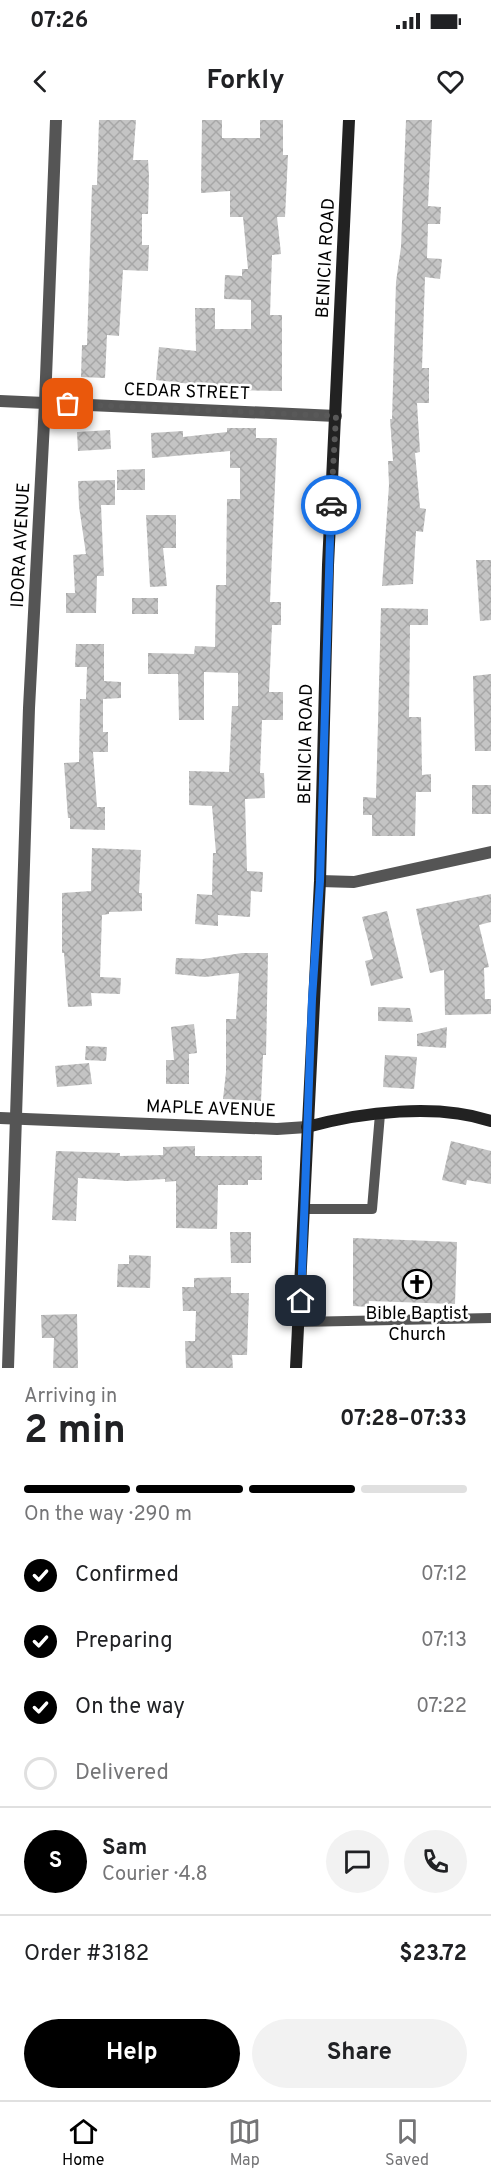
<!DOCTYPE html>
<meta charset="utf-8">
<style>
body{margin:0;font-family:Overpass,sans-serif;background:#f2f2f2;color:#202124;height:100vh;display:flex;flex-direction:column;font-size:22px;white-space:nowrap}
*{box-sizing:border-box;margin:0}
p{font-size:20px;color:#757577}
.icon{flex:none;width:33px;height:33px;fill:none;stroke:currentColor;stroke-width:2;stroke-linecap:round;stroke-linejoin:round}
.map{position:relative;height:1248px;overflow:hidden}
.panel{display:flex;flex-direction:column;background:#fff;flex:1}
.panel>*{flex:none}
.pin{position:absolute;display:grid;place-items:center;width:51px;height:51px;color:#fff;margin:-26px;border-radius:12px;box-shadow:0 3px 9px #0006}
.courier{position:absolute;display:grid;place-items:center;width:60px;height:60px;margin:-30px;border:4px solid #1a73e8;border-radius:50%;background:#fff;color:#222;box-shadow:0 2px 8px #0007}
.overview em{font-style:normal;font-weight:700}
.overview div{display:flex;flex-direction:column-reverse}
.overview{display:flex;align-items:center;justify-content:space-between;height:102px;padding:0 24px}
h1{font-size:39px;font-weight:700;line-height:45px}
.bar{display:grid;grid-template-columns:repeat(4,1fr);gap:9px 6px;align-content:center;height:72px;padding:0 24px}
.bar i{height:8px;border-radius:4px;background:#e0e0e0}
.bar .active{background:#000}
.bar p{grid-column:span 4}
.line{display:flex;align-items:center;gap:15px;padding:0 24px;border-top:2px solid #e0e0e0}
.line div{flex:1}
.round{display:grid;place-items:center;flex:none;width:63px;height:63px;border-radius:32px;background:#f2f2f2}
ol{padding:0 24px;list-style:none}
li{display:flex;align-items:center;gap:18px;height:66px}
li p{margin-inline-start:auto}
li .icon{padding:6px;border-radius:50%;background:#000;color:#fff;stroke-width:4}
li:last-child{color:#757577}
li i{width:33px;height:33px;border:3px solid #e0e0e0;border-radius:50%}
.button{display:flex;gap:12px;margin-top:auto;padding:12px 24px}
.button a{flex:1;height:69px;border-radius:36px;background:#000;color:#fff;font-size:24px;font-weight:700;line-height:69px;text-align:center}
.button a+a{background:#f2f2f2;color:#202124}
.status{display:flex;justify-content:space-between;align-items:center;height:42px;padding:0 30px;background:#fff;direction:ltr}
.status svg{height:16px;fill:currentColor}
header{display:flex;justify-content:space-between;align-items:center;height:78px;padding:0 24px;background:#fff;font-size:27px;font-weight:700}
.tabs{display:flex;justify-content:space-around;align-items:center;height:84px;border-top:2px solid #e0e0e0;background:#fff;font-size:16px;color:#757577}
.tabs a{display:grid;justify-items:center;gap:3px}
.tabs .active{color:#000}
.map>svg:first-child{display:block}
.building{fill:url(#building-cross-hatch)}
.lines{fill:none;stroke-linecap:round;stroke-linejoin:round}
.lane{stroke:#555;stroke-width:10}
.street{stroke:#555;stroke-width:12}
.secondary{stroke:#222;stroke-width:12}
.done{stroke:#595959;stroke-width:6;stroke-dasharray:0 10.8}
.route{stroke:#1a73e8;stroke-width:8}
.labels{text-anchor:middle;stroke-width:5;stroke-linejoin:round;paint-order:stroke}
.street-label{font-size:18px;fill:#000;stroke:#fff}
.poi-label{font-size:18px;fill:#000;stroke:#fff}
</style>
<div class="status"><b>07:26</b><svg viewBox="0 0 49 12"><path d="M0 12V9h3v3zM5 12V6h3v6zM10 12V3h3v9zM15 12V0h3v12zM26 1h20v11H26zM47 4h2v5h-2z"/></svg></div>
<header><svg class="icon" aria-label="back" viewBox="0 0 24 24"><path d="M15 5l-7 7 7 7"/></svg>Forkly<svg class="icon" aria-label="heart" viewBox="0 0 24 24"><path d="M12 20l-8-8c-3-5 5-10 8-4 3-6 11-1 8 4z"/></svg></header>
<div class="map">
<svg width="491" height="1248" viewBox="0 0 491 1248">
<defs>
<pattern id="building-cross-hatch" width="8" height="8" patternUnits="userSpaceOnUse" patternTransform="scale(1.5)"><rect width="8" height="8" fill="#c4c4c4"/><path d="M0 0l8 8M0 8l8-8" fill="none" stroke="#a7a7a7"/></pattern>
</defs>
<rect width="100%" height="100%" fill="#fff"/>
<!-- building -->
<g class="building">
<polygon points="99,0 136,0 133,40 148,40 149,57 148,94 142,94 142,125 149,125 148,151 123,150 119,216 107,215 105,258 81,257 82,225 87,225 92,65 97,65"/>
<polygon points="202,0 222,0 222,18 260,18 260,0 283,0 283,35 288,35 285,97 277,97 281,134 272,135 270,195 282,195 282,271 190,269 191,264 156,260 159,227 196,231 195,188 215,188 215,209 251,209 251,180 224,179 225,155 242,156 242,149 248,149 243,97 230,97 230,71 201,73"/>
<polygon points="406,0 432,0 428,86 441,87 440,104 428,104 427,138 442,139 440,159 425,157 422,248 429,248 429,283 417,283 420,332 415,333 420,388 426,389 423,412 416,411 413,464 382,466 389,365 388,341 393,341 390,299 392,299 396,162 401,127"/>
<polygon points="227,308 256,308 256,318 277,318 270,482 281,482 281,505 272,505 269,572 283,572 283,600 262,600 260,653 264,653 265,678 245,679 247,751 263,752 262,772 251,771 250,797 218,795 218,806 195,804 197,774 212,775 213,733 216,733 212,686 189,685 189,651 229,652 232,586 238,586 238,553 204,552 204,600 179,600 178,554 148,554 148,533 194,534 195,526 215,527 216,465 226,465 227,379 240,379 240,348 230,348 230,331 152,338 151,313 183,311 183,317 227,312"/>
<polygon points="110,310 111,329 78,331 77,312"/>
<polygon points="145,349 145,370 117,370 117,350"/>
<polygon points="115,360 115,385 101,385 104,456 97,456 96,493 66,493 66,473 75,473 73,435 86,434 79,386 78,361"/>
<polygon points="146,395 176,395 176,428 163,428 167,466 150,467"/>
<polygon points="476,440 491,440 491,500 480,501"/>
<rect x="132" y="478" width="26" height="16"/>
<polygon points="381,488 428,489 428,505 410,505 409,597 421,597 422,655 431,654 431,672 416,672 415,716 372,716 372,695 363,695 363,677 376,678"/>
<polygon points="76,524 104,524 104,561 121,562 121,578 103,579 103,612 108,612 108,632 93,632 97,687 105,687 105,710 70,709 70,698 68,698 64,643 79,642 80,579 86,579 87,547 75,547"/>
<polygon points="491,554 491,631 475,631 473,556"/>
<rect x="472" y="665" width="19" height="29"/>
<polygon points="92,728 141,730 139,773 142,773 142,791 109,792 109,794 102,795 100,857 121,858 120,874 91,873 92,886 68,887 64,833 62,833 62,773 91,771"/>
<polygon points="491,774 491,802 479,805 489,847 484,848 485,879 491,879 491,894 445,895 444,850 430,853 416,789"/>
<polygon points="387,791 403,858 371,866 365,841 373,839 362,797"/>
<polygon points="242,833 268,833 266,935 263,935 261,981 223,979 226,952 226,899 236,899 239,853 205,857 175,854 176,838 203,839"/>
<polygon points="378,887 410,888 413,902 378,901"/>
<polygon points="194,904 197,933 189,934 189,964 166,964 166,940 174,940 171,907"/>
<polygon points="447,907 446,928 417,926 417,914"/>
<polygon points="86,926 107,927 106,941 85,940"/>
<polygon points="385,935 417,937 414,969 383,967"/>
<polygon points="89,943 92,964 57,967 55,946"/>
<polygon points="451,1021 491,1031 491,1064 467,1060 466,1065 442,1060"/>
<polygon points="195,1026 195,1036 262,1036 262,1060 248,1060 248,1065 218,1065 217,1109 176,1108 176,1061 165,1062 165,1059 127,1061 78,1058 76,1101 52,1100 56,1031 120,1033 120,1036 163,1035 163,1027"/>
<polygon points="230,1112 251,1112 251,1143 231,1143"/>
<polygon points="353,1118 457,1122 455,1184 369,1181 369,1187 353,1186"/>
<polygon points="129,1135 151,1136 150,1168 117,1167 118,1144 129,1144"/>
<polygon points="231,1157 231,1173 249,1173 247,1235 232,1235 233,1248 186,1248 185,1221 195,1221 196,1191 183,1191 182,1167 194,1167 194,1158"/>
<polygon points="77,1194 78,1248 53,1248 54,1218 42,1218 41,1195"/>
</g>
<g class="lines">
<!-- lane -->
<g class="lane">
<polyline points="304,1089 372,1089 380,994"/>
<polyline points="299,1202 491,1198"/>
</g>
<!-- street -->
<g class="street">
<polyline points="0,281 336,296"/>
<polyline points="320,761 354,762 491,732"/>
<polyline points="0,998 277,1009 307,1007"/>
<polyline points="8,1248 29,588 45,283 56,0"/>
</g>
<!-- secondary -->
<g class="secondary">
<path d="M 307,1007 C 362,992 437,983 491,1001"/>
<polyline points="296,1248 320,761 328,445 349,0"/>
</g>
</g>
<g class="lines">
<!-- done -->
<polyline class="done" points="68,284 336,296 331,385"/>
<!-- route -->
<polyline class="route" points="301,1181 312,879 320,761 331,385"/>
</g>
<!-- icons -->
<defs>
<g id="church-ring" transform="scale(1.5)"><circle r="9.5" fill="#fff" stroke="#000" stroke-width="1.5"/><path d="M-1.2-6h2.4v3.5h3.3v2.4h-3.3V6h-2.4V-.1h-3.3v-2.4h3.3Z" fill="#000"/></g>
</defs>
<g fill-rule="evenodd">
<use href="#church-ring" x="417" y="1164"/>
</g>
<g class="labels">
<!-- street labels -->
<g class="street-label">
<text transform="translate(325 138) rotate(-87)" y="6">BENICIA ROAD</text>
<text transform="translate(187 271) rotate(2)" y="6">CEDAR STREET</text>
<text transform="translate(20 425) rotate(-87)" y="6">IDORA AVENUE</text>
<text transform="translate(305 624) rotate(-89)" y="6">BENICIA ROAD</text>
<text transform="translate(211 988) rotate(2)" y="6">MAPLE AVENUE</text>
</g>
<!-- poi labels -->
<g class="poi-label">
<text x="417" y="1199">Bible Baptist<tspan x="417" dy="21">Church</tspan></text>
</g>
</g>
</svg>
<div class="pin" style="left:68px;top:284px;background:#ea580c"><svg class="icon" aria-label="bag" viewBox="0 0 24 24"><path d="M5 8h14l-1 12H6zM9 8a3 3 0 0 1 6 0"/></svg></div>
<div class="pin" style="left:301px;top:1181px;background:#1f2937"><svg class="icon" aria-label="home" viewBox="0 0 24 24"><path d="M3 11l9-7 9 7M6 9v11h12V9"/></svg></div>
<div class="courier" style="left:331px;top:385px"><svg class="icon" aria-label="car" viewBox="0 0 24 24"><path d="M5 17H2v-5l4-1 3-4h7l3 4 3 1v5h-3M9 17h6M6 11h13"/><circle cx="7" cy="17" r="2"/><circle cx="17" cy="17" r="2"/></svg></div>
</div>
<section class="panel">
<div class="overview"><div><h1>2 min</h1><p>Arriving in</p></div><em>07:28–07:33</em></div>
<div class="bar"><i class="active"></i><i class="active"></i><i class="active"></i><i></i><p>On the way · 290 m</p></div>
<ol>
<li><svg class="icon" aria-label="check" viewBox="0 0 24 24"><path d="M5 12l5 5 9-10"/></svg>Confirmed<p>07:12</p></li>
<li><svg class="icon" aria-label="check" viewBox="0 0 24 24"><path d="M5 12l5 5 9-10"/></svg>Preparing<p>07:13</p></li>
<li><svg class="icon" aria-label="check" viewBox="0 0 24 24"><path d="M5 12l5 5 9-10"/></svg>On the way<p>07:22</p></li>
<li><i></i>Delivered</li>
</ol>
<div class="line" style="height:108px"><b class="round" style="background:#000;color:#fff">S</b><div><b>Sam</b><p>Courier · 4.8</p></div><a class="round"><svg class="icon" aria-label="chat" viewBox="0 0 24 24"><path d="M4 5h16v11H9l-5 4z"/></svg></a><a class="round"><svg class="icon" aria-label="phone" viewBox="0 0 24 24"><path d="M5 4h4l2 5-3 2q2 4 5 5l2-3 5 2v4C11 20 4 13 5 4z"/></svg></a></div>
<div class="line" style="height:78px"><div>Order #3182</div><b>$23.72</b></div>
<div class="button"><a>Help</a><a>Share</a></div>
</section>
<nav class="tabs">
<a class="active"><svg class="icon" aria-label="home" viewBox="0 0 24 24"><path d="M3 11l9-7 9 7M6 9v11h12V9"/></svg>Home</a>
<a><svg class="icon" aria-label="map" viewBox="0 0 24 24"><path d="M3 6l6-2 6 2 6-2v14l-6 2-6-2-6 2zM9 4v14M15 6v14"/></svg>Map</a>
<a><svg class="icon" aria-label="saved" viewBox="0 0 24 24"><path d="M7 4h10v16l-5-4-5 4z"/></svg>Saved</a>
</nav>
